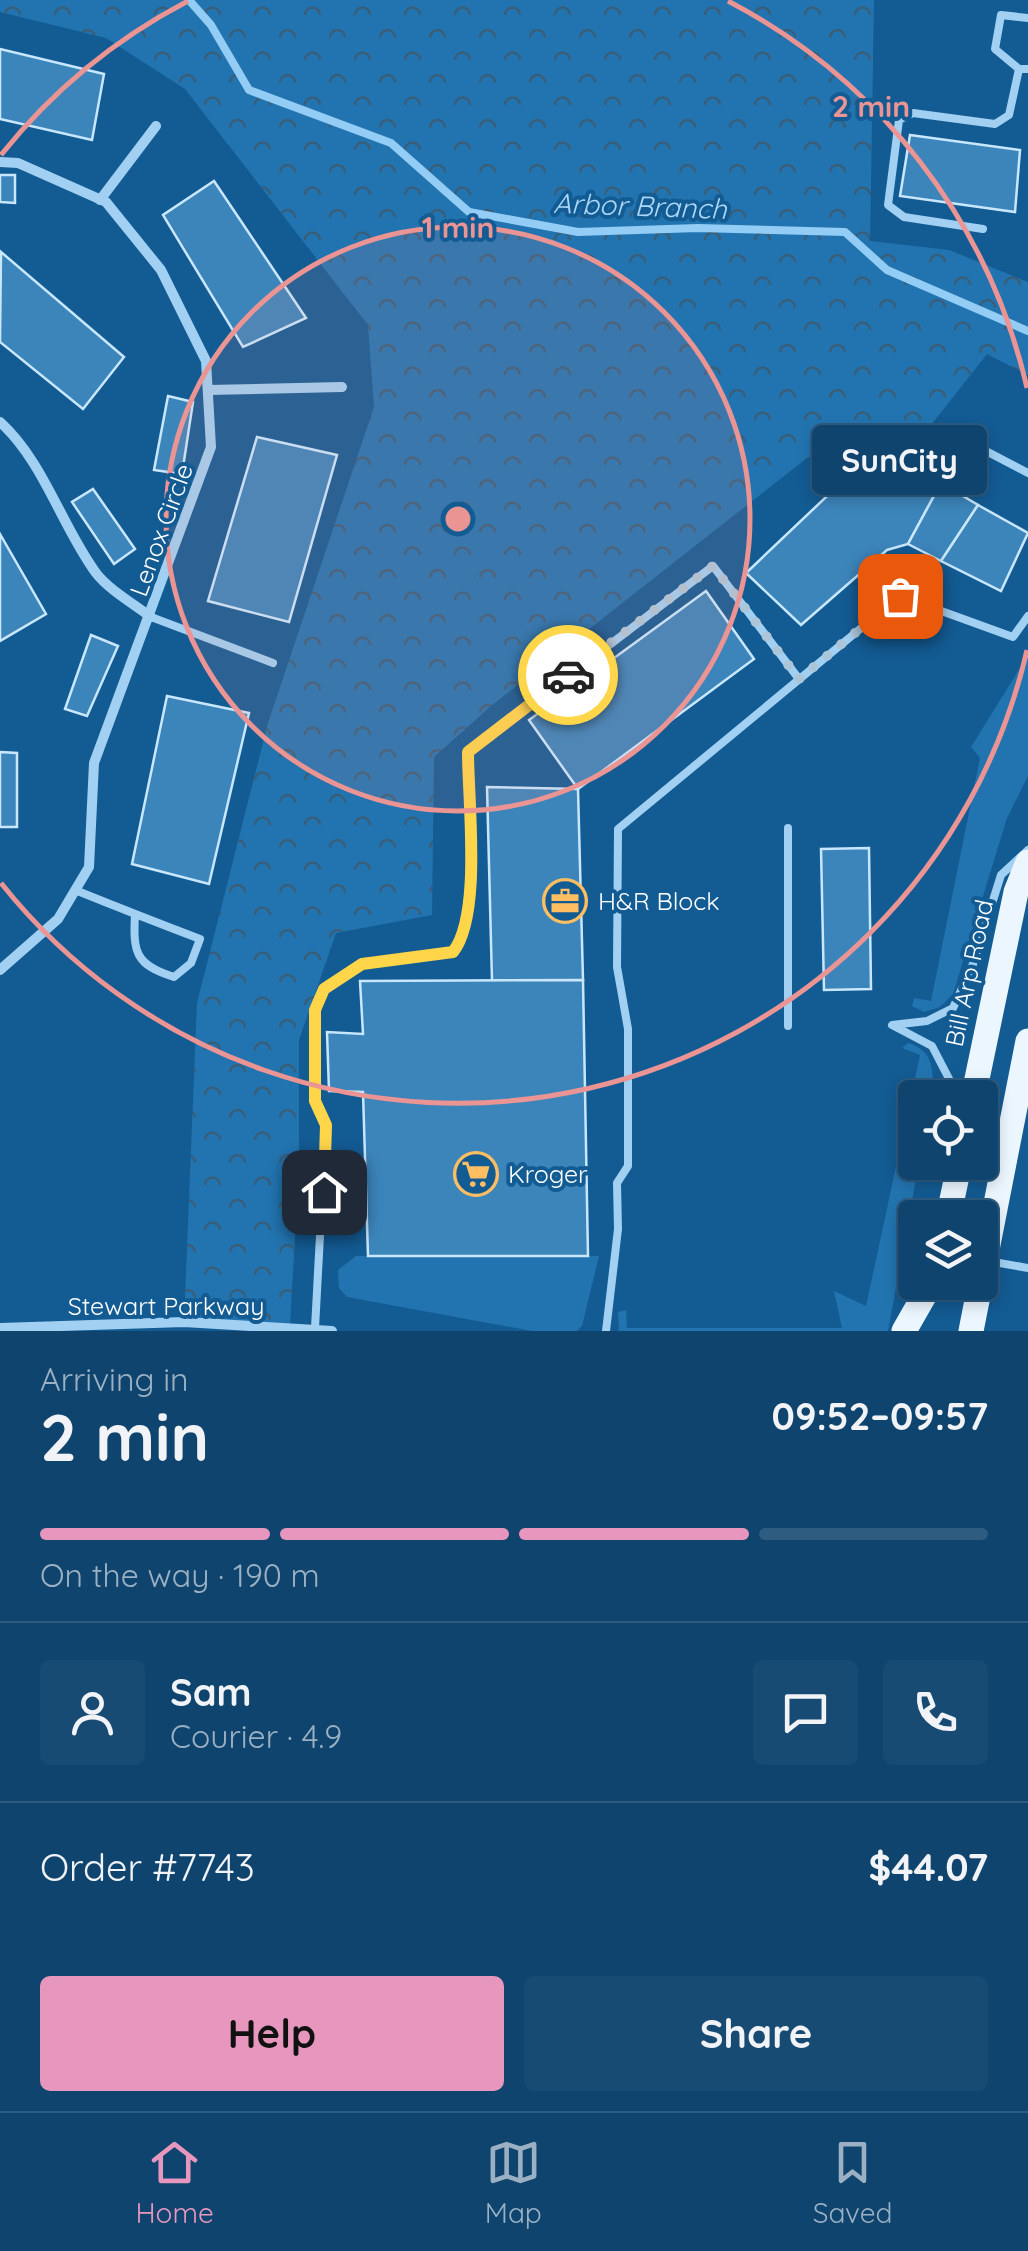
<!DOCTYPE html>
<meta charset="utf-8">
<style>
body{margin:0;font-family:Quicksand,sans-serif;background:#174b73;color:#f1f3f6;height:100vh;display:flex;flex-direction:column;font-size:38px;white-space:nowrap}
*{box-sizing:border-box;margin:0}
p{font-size:32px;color:#9bb0c2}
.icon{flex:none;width:55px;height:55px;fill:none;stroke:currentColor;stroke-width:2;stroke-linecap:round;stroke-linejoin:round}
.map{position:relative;height:1331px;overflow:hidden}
.panel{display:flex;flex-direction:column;background:#0e446e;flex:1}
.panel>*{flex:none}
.fabs{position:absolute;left:898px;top:1080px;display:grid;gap:20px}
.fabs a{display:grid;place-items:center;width:100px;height:100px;border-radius:10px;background:#0e446e;box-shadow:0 5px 15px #0003,0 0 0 2px #2e5c81;font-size:50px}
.pin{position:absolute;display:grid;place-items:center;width:85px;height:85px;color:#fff;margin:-42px;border-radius:20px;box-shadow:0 5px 15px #0006}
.courier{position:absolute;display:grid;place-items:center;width:100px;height:100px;margin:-50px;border:8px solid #ffd54a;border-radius:50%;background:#fff;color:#222;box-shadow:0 2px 12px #0007}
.bubble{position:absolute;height:70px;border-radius:10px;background:#0e446e;box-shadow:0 5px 15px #0003,0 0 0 2px #2e5c81;font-size:32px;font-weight:700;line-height:70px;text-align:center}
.head em{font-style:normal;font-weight:700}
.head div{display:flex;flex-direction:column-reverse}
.head{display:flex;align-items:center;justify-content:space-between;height:170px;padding:0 40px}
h1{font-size:65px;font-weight:700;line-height:75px}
.bar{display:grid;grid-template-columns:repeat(4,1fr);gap:15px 10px;align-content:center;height:120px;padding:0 40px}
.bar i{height:12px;border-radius:8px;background:#2e5c81}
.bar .on{background:#e797bd}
.bar p{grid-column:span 4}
.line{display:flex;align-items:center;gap:25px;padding:0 40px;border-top:2px solid #2e5c81}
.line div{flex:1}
.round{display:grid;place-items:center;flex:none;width:105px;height:105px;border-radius:10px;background:#174b73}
.primary-button{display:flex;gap:20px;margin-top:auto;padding:20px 40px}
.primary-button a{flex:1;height:115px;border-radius:10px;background:#e797bd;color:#111;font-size:40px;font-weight:700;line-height:115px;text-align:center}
.primary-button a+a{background:#174b73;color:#f1f3f6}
.tabs{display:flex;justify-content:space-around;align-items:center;height:140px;border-top:2px solid #2e5c81;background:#0e446e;font-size:28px;color:#9bb0c2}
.tabs a{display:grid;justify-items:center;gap:5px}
.tabs .on{color:#e797bd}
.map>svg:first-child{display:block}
.grass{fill:#2274b0}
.forest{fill:url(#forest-crowns)}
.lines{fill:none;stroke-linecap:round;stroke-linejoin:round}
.stream{stroke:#93cdf5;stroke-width:8}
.building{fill:#3c85bb;stroke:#c8e7fd;stroke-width:2.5}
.service{stroke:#a1d0f2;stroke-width:8}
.minor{stroke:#a1d0f2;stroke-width:10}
.primary{stroke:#ecf6ff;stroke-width:25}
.done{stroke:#acc6d9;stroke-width:10;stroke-dasharray:0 18}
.route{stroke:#ffd54a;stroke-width:12}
.ring{fill:none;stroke:#ea9494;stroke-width:5}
.labels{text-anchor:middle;stroke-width:8;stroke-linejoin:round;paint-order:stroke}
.street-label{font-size:25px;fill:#fff;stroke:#135b93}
.poi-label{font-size:25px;fill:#fff;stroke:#135b93;text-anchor:start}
.water-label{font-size:28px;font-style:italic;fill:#add9f9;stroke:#135b93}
.centre{fill:#ea9494;stroke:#135b93;stroke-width:5}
.ring-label{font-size:30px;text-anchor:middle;font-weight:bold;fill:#ea9494;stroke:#135b93;stroke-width:8;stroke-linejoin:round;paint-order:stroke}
</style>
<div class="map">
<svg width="1028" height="1331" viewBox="0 0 1028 1331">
<defs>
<pattern id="forest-crowns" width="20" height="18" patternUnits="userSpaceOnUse" patternTransform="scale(2.5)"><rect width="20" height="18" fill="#2274b0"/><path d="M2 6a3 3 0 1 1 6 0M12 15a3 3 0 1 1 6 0" fill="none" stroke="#395e79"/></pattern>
</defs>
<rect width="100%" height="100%" fill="#135b93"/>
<!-- grass -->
<g class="grass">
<polygon points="1028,655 1028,776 1007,818 953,994 940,1007 924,1012 912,1006 914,998 931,1001 980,758 971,747"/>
<path d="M 908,1043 C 934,1050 935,1074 931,1097 L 915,1098 L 915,1162 L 919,1163 L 888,1331 L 619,1331 L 618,1312 L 626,1310 L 627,1328 L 842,1328 L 834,1291 L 866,1306 L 920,1055 L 902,1048 Z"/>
<polygon points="356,1256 599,1256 582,1326 577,1331 532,1331 347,1297 339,1288 338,1270"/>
</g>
<!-- forest -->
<polygon class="forest" points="0,0 874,0 870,241 949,250 1028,282 1028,375 987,354 901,463 807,458 491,706 434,757 432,915 336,933 299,1040 299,1161 290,1326 184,1322 197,1003 268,723 374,407 368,325 185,89 106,38 0,12"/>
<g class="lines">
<!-- stream -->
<polyline class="stream" points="189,0 211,25 249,90 391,143 469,212 578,232 698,228 845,232 887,270 1028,331"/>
</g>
<!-- building -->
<g class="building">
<polygon points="0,49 104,74 92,140 0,119"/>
<polygon points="910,135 1020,150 1015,212 900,196"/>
<polygon points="0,175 15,175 15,203 0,202"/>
<polygon points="214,181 306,318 243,347 163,215"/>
<polygon points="1,252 124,357 83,409 0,342"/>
<polygon points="168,396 193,402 182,474 154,470"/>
<polygon points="257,437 337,455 289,622 208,601"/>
<polygon points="924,475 941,483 908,544 887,550 801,625 746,573 845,479"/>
<polygon points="941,483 978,505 941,561 908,544"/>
<polygon points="93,489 135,549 114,564 72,502"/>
<polygon points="978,505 1028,533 1001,591 941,561"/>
<polygon points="0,534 46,614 0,641"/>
<polygon points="706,591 754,659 578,789 529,720"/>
<polygon points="91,635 118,646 87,716 65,709"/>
<polygon points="167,696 249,713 209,884 132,864"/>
<polygon points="0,752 17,753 17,827 0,827"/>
<polygon points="487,787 578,789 583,980 492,981"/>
<polygon points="869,848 871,989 824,990 821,849"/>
<polygon points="583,980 588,1256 368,1256 363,1092 329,1091 327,1032 363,1034 360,981"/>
</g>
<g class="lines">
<!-- service -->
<g class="service">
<polyline points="1019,69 995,49 1001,15 1028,18"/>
<polyline points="983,229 904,217 888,205 899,120 913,113 995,124 1009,115 1019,69 1028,69"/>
<polyline points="963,439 1028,473"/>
<polyline points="151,617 273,663"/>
<polyline points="788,828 788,1026"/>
<path d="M 75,890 C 117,907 158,923 200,939 L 191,963 L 174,977 C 135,965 133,952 135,914"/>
<polyline points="959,1098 932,1046 892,1025 927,1021 953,1008 973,964 1001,875 1028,850"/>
<polyline points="988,1261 1028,1268"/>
<path d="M 315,1328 L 326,1125 L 315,1101 L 315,1010 L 324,989 L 362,964 L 453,952 C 482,915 468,802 469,752 L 713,566 L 799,679"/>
<polyline points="606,1331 618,1229 617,1183 628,1166 628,1029 617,967 618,829 900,596 1013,637 1028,616"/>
</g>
<!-- minor -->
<g class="minor">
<polyline points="0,162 18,163 106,202 161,270 206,361 211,447 94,763 89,867 58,919 0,970"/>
<polyline points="100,200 156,126"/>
<polyline points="208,390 342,387"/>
<path d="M 0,422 C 44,462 61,525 96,573 C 109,590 134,604 151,617"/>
<polyline points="0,1328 184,1322 332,1331"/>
</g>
<!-- primary -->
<g class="primary">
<polyline points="973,1098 1016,892 1028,862"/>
<polyline points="948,1218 960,1162"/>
<polyline points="904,1331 932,1282"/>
<polyline points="971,1331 1028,1041"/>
</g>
</g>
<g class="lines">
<!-- done -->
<polyline class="done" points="568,675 713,566 799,679 900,596"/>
<!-- route -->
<path class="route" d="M 324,1192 L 326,1125 L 315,1101 L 315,1010 L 324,989 L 362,964 L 453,952 C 482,915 468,802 468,752 L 568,675"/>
</g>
<!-- distance rings -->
<circle cx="458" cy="519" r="292" fill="#ea9494" fill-opacity=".12"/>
<g class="ring">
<circle cx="458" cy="519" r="292"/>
<path d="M1027 650A584 584 0 0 1 1 883M1 155A584 584 0 0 1 188 1M728 1A584 584 0 0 1 1027 388"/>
</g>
<!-- icons -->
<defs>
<g id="office-ring" transform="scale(2.25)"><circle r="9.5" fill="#135b93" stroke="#ffbe62" stroke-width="1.5"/><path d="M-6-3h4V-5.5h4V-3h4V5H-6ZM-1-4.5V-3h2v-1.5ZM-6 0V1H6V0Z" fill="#ffbe62"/></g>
<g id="supermarket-ring" transform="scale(2.25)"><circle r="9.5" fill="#135b93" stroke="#ffbe62" stroke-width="1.5"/><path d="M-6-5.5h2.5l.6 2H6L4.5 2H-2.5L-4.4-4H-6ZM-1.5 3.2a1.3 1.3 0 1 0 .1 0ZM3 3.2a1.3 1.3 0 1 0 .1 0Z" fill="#ffbe62"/></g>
</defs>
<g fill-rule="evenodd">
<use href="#office-ring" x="565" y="901"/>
<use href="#supermarket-ring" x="476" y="1174"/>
</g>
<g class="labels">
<!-- street labels -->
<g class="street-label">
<text transform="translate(161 530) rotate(-70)" y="9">Lenox Circle</text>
<text transform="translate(969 973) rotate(-78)" y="9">Bill Arp Road</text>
<text x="166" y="1315">Stewart Parkway</text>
</g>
<!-- poi labels -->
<g class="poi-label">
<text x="598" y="910">H&amp;R Block</text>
<text x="508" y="1183">Kroger</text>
</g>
<!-- water labels -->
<g class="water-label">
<text transform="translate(640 206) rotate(2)" y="10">Arbor Branch</text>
</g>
</g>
<circle cx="458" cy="519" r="15" class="centre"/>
<g class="ring-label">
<text x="871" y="117">2 min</text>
<text x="458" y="238">1 min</text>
</g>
</svg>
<div class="fabs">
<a><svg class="icon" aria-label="locate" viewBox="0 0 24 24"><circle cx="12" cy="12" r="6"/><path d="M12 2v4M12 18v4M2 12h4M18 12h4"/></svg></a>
<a><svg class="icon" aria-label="layers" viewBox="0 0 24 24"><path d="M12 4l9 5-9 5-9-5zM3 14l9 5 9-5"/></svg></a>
</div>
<div class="pin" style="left:900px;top:596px;background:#ea580c"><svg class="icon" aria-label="bag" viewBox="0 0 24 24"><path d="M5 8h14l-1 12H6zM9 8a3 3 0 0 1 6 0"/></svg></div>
<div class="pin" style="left:324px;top:1192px;background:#1f2937"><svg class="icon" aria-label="home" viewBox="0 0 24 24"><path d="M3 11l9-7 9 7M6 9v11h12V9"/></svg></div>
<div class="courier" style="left:568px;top:675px"><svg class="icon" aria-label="car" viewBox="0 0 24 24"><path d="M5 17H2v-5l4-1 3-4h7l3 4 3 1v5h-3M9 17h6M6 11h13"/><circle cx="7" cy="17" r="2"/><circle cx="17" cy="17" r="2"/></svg></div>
<div class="bubble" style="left:812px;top:425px;width:175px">SunCity</div>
</div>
<section class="panel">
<div class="head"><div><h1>2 min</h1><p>Arriving in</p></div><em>09:52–09:57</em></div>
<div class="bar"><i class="on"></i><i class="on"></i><i class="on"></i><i></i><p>On the way · 190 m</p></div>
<div class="line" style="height:180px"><a class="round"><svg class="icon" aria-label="person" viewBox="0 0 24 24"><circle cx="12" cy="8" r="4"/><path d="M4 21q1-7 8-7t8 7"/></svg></a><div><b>Sam</b><p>Courier · 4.9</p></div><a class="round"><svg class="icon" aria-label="chat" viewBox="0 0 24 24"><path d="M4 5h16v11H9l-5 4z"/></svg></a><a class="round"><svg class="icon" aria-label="phone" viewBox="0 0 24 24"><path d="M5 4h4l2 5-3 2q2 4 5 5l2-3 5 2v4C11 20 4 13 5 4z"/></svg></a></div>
<div class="line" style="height:130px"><div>Order #7743</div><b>$44.07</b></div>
<div class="primary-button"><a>Help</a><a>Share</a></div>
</section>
<nav class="tabs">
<a class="on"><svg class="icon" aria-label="home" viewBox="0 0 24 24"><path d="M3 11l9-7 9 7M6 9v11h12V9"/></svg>Home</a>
<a><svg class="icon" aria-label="map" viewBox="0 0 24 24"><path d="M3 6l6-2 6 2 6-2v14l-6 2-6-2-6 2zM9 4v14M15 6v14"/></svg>Map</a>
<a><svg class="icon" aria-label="saved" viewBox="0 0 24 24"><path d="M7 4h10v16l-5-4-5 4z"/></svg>Saved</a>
</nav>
